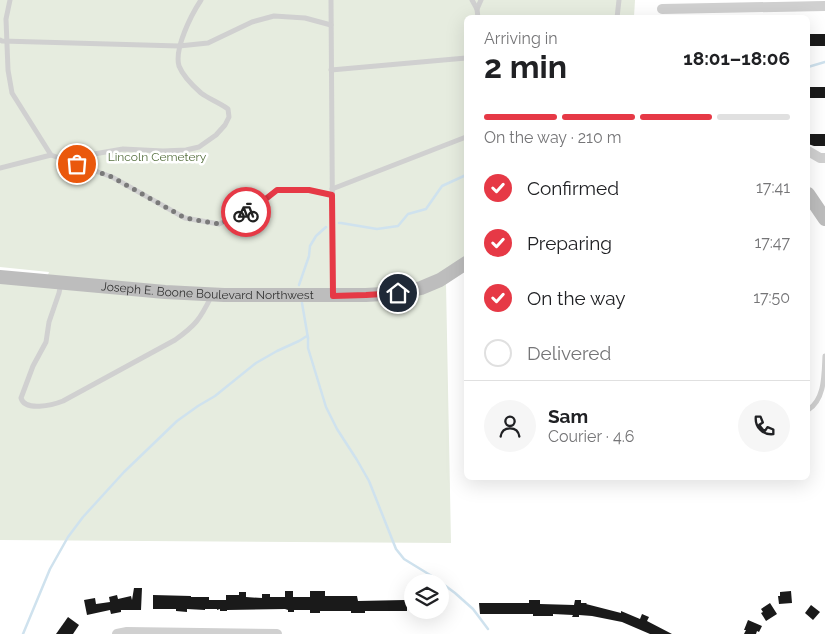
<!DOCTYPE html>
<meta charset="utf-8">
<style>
body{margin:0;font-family:Raleway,sans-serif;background:#f6f6f6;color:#202124;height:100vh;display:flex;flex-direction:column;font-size:19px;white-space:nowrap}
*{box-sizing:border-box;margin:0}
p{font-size:16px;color:#757577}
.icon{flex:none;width:28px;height:28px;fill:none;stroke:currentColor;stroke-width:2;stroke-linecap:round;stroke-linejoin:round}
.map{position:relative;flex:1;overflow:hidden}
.drawer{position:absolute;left:464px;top:15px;width:346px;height:465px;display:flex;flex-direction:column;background:#fff;border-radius:8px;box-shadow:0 5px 20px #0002}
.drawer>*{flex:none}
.buttons{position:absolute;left:404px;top:574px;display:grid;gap:10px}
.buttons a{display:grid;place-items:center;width:45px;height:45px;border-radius:50%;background:#fff;box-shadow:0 5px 20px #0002;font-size:25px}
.pin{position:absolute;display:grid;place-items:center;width:42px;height:42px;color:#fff;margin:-21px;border:2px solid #fff;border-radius:50%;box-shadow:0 1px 5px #0007}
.courier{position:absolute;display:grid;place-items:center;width:50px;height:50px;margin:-25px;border:4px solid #e63946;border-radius:50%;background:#fff;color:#222;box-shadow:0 1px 6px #0007}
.head em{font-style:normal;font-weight:700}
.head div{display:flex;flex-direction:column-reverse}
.head{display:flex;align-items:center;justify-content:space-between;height:85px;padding:0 20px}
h1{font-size:32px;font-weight:700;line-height:38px}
.bar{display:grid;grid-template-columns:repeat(4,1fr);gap:8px 5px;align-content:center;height:60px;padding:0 20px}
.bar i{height:6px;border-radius:4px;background:#e0e0e0}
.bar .selected{background:#e63946}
.bar p{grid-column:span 4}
.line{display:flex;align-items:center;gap:12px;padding:0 20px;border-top:1px solid #e0e0e0}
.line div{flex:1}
.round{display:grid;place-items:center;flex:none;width:52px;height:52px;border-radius:26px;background:#f6f6f6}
ol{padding:0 20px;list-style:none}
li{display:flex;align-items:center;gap:15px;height:55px}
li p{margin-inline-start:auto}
li .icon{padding:5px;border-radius:50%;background:#e63946;color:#fff;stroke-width:4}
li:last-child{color:#757577}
li i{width:28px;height:28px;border:2px solid #e0e0e0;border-radius:50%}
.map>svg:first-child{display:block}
.green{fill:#e6ecdf}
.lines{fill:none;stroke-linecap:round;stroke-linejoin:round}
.stream{stroke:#cfe2ee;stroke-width:2.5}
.building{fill:#1a1a1a}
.lane{stroke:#d0d0d0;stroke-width:5}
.street{stroke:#d0d0d0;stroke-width:10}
.secondary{stroke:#bdbdbd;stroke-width:14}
.done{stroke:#7a7a7a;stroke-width:5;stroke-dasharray:0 9}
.route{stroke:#e63946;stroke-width:6}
.labels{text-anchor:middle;stroke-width:5;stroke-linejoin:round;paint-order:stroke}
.park-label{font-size:12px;fill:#56703f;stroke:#fff}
.street-label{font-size:12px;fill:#333;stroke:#fff}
</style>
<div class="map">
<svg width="825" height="634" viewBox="0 0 825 634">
<rect width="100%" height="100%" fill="#fff"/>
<!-- green -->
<polygon class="green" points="0,0 635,0 634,17 466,18 466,265 446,284 451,543 0,540 0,282 44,286 49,272 0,267"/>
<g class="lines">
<!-- stream -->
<g class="stream">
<polyline points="808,67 825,62"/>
<polyline points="339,223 341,223 377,229 398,226 408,214 426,209 442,186 466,175"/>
<polyline points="299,285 309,256 310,246 316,236 326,227"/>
<polyline points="302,303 308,338 308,348 326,407 337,429 357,460 369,481 396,549 404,559 435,578 455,593 473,609 488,629"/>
<polyline points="23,634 50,569 68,537 83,517 124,472 177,421 198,406 215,396 256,363 277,351 299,341 307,336 308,338"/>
</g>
</g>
<!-- building -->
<g class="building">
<rect x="808" y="34" width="17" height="12"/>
<rect x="808" y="87" width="17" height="11"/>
<polygon points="808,134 825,134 825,146 814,146 808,144"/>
<polygon points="134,588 142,588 141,610 121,610 121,612 111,614 110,610 87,615 84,600 95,598 96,604 110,602 109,597 117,595 118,599 131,596 132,600"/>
<polygon points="285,591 293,591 293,597 310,597 310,591 325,591 325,596 357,596 358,601 405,600 405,602 407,602 407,611 365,611 365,613 351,613 351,611 320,611 320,613 310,613 310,610 294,610 294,612 288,612 288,610 285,609 227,610 227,611 220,611 220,609 217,610 217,609 205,609 205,610 187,609 187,612 176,611 176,609 153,609 153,595 191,596 191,597 209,597 209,600 226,600 226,595 239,595 239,592 246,592 246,597 262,598 262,594 270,594 270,597 285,597"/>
<polygon points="791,591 792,603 779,604 778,596 780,596 780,592"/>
<polygon points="529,600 540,600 540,604 574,605 575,600 581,600 581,603 587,603 586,604 621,613 621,611 640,619 642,614 649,617 647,621 672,634 650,634 622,622 592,616 579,615 579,617 572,617 573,615 553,614 553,616 533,616 533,614 480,614 479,603 529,603"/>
<polygon points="770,603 777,614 766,621 761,613 763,612 761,609"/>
<polygon points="811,605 820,612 813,620 805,613"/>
<polygon points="68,617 79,625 73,634 56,634"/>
<polygon points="748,620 762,626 759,632 757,631 756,634 744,634 746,630 744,630"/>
</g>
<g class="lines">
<!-- lane -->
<g class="lane">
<polyline points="10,0 6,19 8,70 12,93 51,155 112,177 185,218 219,224 253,209 277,190 309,190 332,195"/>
<polyline points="331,0 333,295"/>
<polyline points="472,0 477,9 478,18"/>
<polyline points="477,9 481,0"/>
<polyline points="617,18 619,0"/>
<polyline points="0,40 2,41 179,46 208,43 252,22 274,16 305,18 331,25"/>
<polyline points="331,70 466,58"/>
<path d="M 77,164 L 94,154 L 123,149 L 163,151 L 186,150 L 199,147 L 216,135 L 225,125 L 229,117 L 228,109 C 220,103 209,99 201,93 C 193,86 183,76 179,66 C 174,49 191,15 201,0"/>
<polyline points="0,168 51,155"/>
<polyline points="332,189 466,137"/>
<path d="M 61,283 L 59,293 L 49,322 L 46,342 L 33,366 L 21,398 C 25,412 53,405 63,401 L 175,340 C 196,325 200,319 211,297"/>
<path d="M 808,410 C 825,399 824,375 825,356"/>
</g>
<!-- street -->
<g class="street">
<polyline points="662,9 825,6"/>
<polyline points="808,151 820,158 825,158"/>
<polyline points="117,634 127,632 277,634"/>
</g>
<!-- secondary -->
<g class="secondary">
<polyline points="808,194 825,219"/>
<path id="s1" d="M 0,277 L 165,292 L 224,295 L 366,295 L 399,293 L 421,288 L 440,280 L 466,263"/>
</g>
</g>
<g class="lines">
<!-- done -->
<polyline class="done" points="77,164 112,177 185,218 219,224 246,212"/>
<!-- route -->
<polyline class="route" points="246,212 253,209 277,190 309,190 332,195 333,296 366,295 398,293"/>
</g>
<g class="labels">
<!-- park labels -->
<g class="park-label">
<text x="157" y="161">Lincoln Cemetery</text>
</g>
<!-- street labels -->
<g class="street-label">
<text dy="4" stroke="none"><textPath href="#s1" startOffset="208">Joseph E. Boone Boulevard Northwest</textPath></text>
</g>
</g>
</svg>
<div class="buttons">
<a><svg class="icon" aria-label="layers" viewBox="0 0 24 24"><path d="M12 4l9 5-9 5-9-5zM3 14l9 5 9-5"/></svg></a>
</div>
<div class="pin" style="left:77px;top:164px;background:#ea580c"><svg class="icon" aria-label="bag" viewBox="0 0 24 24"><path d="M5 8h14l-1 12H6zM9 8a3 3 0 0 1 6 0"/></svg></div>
<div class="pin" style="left:398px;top:293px;background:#1f2937"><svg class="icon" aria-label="home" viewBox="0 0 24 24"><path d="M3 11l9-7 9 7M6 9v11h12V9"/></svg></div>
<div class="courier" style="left:246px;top:212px"><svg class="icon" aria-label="bike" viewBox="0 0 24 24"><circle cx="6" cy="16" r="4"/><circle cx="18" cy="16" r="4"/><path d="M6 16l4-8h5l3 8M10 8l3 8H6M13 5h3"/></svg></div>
<section class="drawer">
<div class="head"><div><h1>2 min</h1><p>Arriving in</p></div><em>18:01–18:06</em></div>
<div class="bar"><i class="selected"></i><i class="selected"></i><i class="selected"></i><i></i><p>On the way · 210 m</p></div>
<ol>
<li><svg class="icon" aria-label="check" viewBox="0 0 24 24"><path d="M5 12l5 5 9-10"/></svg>Confirmed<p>17:41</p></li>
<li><svg class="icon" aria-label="check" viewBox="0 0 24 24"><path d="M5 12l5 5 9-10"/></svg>Preparing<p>17:47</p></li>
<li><svg class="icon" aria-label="check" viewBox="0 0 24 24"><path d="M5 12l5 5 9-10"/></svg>On the way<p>17:50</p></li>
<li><i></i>Delivered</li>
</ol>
<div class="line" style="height:90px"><a class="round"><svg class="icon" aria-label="person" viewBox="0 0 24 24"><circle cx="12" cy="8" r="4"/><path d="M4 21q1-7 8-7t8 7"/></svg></a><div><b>Sam</b><p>Courier · 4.6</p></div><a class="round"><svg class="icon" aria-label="phone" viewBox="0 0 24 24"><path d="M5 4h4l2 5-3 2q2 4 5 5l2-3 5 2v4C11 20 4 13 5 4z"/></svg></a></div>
</section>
</div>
